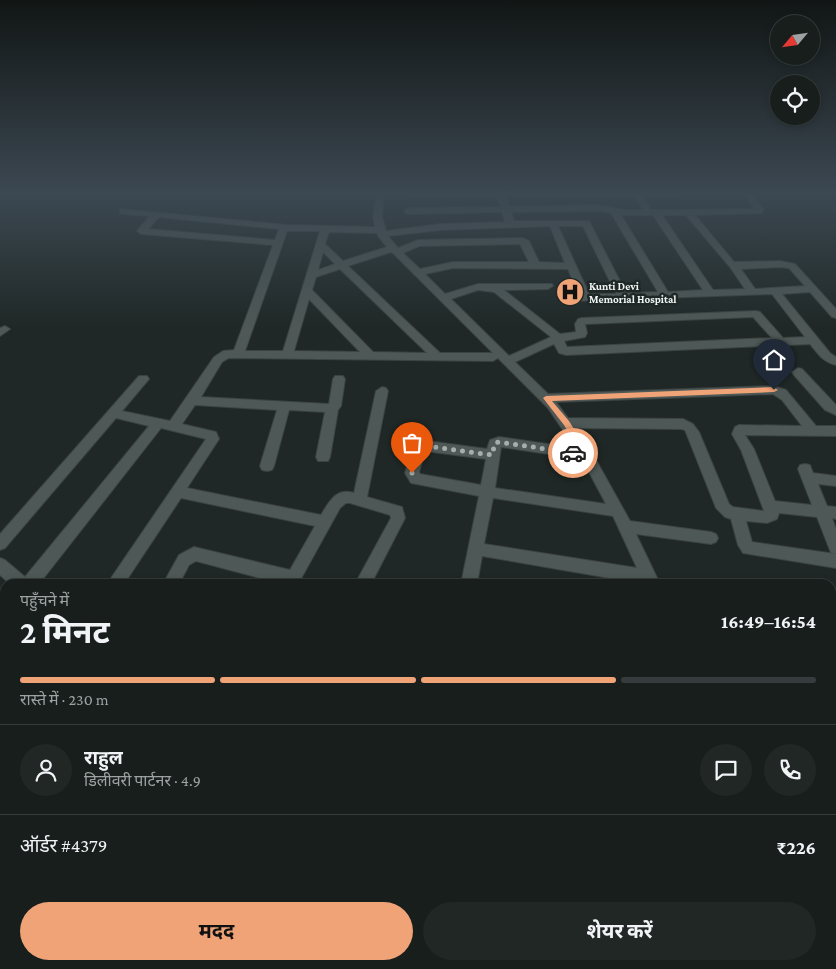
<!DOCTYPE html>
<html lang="hi">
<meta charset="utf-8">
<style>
body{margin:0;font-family:"Crimson Pro","Noto Sans Devanagari",serif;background:#202725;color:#f1f3f6;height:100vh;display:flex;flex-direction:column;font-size:19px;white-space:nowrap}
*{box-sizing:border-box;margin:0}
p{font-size:16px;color:#9ea2a3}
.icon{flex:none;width:28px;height:28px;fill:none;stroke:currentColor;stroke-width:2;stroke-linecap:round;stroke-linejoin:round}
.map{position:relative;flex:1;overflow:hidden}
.details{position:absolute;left:0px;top:579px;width:836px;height:391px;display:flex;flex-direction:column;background:#171e1c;border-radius:15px 15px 0 0;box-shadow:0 2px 8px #0003,0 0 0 1px #363c3b}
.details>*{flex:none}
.needle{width:32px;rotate:241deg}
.tools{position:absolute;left:770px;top:15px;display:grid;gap:10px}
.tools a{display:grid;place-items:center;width:50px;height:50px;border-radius:50%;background:#171e1c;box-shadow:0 2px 8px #0003,0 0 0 1px #363c3b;font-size:25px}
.pin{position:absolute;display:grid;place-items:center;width:42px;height:42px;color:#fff;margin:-51px -21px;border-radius:50% 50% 50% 0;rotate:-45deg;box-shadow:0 0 5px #0007}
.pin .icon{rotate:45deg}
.courier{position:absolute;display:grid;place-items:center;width:50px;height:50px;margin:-25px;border:4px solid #efa377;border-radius:50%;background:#fff;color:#222;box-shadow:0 1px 6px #0007}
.summary em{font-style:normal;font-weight:700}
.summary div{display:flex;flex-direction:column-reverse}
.summary{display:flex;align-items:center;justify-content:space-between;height:85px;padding:0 20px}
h1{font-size:32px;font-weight:700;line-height:38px}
.bar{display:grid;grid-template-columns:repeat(4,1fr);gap:8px 5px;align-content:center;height:60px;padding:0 20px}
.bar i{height:6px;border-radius:4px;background:#363c3b}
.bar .selected{background:#efa377}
.bar p{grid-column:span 4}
.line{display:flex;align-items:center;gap:12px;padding:0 20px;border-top:1px solid #363c3b}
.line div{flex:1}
.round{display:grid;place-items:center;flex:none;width:52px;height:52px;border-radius:26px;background:#202725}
.button{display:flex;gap:10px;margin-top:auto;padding:10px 20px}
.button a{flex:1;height:58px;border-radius:30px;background:#efa377;color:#111;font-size:20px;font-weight:700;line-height:58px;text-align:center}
.button a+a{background:#202725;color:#f1f3f6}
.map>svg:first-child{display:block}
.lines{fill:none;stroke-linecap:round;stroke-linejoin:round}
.minor-casing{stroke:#3b4341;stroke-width:2}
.minor{fill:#4e5856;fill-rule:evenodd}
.route{fill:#efa377}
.done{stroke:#a6adab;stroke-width:5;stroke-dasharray:0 9}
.labels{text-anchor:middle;stroke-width:5;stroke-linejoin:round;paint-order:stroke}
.far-poi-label{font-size:11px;font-weight:bold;fill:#eef4f3;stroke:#1f2826;text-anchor:start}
</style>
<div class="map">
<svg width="836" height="969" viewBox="0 0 836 969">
<rect width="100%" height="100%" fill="#1f2826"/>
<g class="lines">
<!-- minor casing -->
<g class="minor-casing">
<g id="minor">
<path d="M 376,193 L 384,193 L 382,217 L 386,231 L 441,224 L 505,222 L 502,212 L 408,214 L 404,211 L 408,208 L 501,207 L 497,195 L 408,196 L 404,193 L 684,193 L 680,195 L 642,195 L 651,210 L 755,209 L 743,193 L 751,193 L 764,209 L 762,213 L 695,215 L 734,262 L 780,261 L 795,264 L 836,309 L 836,318 L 832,317 L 810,292 L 782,294 L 830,353 L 836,357 L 836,365 C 823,362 818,354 810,344 L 566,355 L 559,353 L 554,344 L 515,362 L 548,394 L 774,386 L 786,390 L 816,426 L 836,426 L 836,436 L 745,435 L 754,449 L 775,501 L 812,505 L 798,469 L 800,465 L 805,464 L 810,465 L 813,473 L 836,476 L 836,486 L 818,484 L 827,506 L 836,507 L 836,519 L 832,518 L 836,529 L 836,568 L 743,553 L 738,545 L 731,519 L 725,517 L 716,508 L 685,430 L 681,429 L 574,428 L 591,451 L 630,521 L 711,532 L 716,534 L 718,538 L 716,542 L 711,544 L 636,534 L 660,584 L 644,584 L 482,556 L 477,584 L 461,584 L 479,496 L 411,483 L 405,473 L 415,442 L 420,440 L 487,449 L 490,440 L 499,437 L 575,448 L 548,408 L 498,358 L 493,361 L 229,358 L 222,362 L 201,397 L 329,404 L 333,379 L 335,376 L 343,376 L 345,379 L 341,406 L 338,410 L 330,457 L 328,461 L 318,461 L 316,457 L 325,412 L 289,410 L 274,466 L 272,470 L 267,471 L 262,470 L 260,466 L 277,410 L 195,405 L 182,424 L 216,432 L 219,439 L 187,488 L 321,515 C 329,502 336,487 354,493 L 376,391 L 382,387 L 386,388 L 388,391 L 367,497 L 402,507 L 405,518 L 371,584 L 355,584 L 391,518 L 390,515 L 350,503 L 346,503 L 340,508 L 298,584 L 282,584 L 196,561 L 189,565 L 179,584 L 163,584 L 179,555 L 194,547 L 290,570 L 315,526 L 181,498 L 124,584 L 107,584 L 206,439 L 161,428 L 39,584 L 10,584 L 0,575 L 0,558 L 5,560 L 25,577 L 149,426 L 116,418 L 5,548 L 0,550 L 0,534 L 139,376 L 147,376 L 149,379 L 122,411 L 170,421 L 214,357 L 223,351 L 234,350 L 273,245 L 141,234 L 137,231 L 150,216 L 123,214 L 120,213 L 120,209 L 287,225 L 375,227 L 373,217 ZM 634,195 L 643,210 L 624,210 L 598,205 L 509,207 L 506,196 ZM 598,211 L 611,213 L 658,292 L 626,293 L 589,221 L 514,221 L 511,212 ZM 621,215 L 653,215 L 703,290 L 668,292 ZM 662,215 L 686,215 L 730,267 L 745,289 L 713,290 ZM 159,217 L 279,229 L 275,240 L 148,229 ZM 550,226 L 565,263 L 539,262 L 529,241 L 522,238 L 418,240 L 398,248 L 388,236 L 441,230 ZM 558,226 L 583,226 L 616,294 L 589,294 ZM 287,231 L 320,231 L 283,351 L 245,351 ZM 329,232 L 377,233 L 378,236 L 387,247 L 343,261 L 325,244 ZM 520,244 L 529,262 L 453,262 L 420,269 L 403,253 L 419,246 ZM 323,252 L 335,264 L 318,270 ZM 391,252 L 394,254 L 493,353 L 440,353 L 348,266 ZM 780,267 L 789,268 L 805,286 L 755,289 L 741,269 ZM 453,268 L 568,269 L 579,295 L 570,296 L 569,298 L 574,301 L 772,294 L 805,337 L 783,338 L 760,312 L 756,311 L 582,318 L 578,319 L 575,324 L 576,332 L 560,334 L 504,290 L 548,289 L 553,286 L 552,284 L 478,284 L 445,294 L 425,274 ZM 340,269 L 427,353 L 373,352 L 312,290 L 316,277 ZM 478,290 L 494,292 L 551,337 L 509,356 L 451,299 ZM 309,299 L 360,352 L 294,351 ZM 753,317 L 772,338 L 567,347 L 564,341 L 585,337 L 587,333 L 585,324 ZM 773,394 L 782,400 L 802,426 L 739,425 L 735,427 L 732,434 L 741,450 L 764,511 L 733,507 L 729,504 L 699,432 L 693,424 L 683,419 L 568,418 L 556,402 ZM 501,447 L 582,459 L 606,504 L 495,488 ZM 425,451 L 486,459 L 481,485 L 420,474 L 419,472 ZM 493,498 L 613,516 L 637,568 L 484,544 ZM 779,513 L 817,517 L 831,553 L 836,554 L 752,542 L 746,521 L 767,523 L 777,519 Z"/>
<polygon points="5,326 10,329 0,336 0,328"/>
<polygon points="798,368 802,369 836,405 836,415 825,410 794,375 792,372"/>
<polygon points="5,607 5,628 0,630 0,609"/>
<polygon points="831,626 836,627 836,643 831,642"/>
<polygon points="831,670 836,671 836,689 831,688"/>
<polygon points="5,721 5,745 0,747 0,723"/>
<polygon points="831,762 836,763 836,783 831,782"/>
<polygon points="0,836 5,838 5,858 0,856"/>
<polygon points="831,860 836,861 836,883 831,882"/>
<polygon points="5,888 5,917 0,919 0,890"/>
<polygon points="831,927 836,928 836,950 831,949"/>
<polygon points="831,955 836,959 836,969 816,969 815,965 831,965"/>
<polygon points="76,965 100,965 98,969 74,969"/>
<polygon points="232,965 258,965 260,969 234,969"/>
<polygon points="289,965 313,965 311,969 287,969"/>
<polygon points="529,965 557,965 559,969 531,969"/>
<rect x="663" y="965" width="24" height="4"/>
</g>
</g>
<!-- minor -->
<use href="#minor" class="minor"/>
</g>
<!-- sky -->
<linearGradient id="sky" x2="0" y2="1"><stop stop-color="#111615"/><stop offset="0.59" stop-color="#3c4852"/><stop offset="1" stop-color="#3c4852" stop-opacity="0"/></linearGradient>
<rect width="836" height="328" fill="url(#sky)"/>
<!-- route -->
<polygon class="route" points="774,387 778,390 774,392 552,401 569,421 589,453 590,455 586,458 570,455 570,451 579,451 564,425 543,398 546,396"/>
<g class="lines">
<!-- done -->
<polyline class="done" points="412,473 420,445 492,455 495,443 499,442 573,453"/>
</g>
<!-- icons -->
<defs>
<g id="hospital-disc" transform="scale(1.4375)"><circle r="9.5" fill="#efa377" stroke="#1f2826"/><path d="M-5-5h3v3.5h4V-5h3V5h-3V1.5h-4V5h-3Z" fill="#111"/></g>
</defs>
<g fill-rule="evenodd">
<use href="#hospital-disc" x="570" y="292"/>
</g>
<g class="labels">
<!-- far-poi labels -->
<g class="far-poi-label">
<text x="589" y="290">Kunti Devi<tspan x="589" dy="13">Memorial Hospital</tspan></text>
</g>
</g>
</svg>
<div class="tools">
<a><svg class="needle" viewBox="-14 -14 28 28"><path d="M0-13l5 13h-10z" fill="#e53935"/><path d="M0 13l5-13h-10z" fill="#9ea2a3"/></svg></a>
<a><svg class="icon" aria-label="locate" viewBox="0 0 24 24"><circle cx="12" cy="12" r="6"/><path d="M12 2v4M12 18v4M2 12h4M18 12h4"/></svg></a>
</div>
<div class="pin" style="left:412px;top:473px;background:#ea580c"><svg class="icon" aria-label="bag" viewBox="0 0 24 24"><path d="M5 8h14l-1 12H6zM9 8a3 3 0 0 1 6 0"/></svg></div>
<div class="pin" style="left:774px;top:390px;background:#1f2937"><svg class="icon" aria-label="home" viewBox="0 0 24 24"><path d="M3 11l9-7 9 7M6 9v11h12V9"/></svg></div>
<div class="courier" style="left:573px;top:453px"><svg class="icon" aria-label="car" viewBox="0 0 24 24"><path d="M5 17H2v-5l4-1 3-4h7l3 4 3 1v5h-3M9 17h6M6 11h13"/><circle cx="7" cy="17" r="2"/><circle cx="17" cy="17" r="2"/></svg></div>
<section class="details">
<div class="summary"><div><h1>2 मिनट</h1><p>पहुँचने में</p></div><em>16:49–16:54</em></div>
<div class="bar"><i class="selected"></i><i class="selected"></i><i class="selected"></i><i></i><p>रास्ते में · 230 m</p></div>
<div class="line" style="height:90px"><a class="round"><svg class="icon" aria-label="person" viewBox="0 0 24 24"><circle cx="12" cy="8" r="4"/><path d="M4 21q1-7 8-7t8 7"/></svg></a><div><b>राहुल</b><p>डिलीवरी पार्टनर · 4.9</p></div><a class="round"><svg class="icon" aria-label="chat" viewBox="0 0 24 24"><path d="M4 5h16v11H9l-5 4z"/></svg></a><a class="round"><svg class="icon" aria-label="phone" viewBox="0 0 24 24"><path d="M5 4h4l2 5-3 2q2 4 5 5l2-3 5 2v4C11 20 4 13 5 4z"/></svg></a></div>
<div class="line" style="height:65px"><div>ऑर्डर #4379</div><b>₹226</b></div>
<div class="button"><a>मदद</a><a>शेयर करें</a></div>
</section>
</div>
